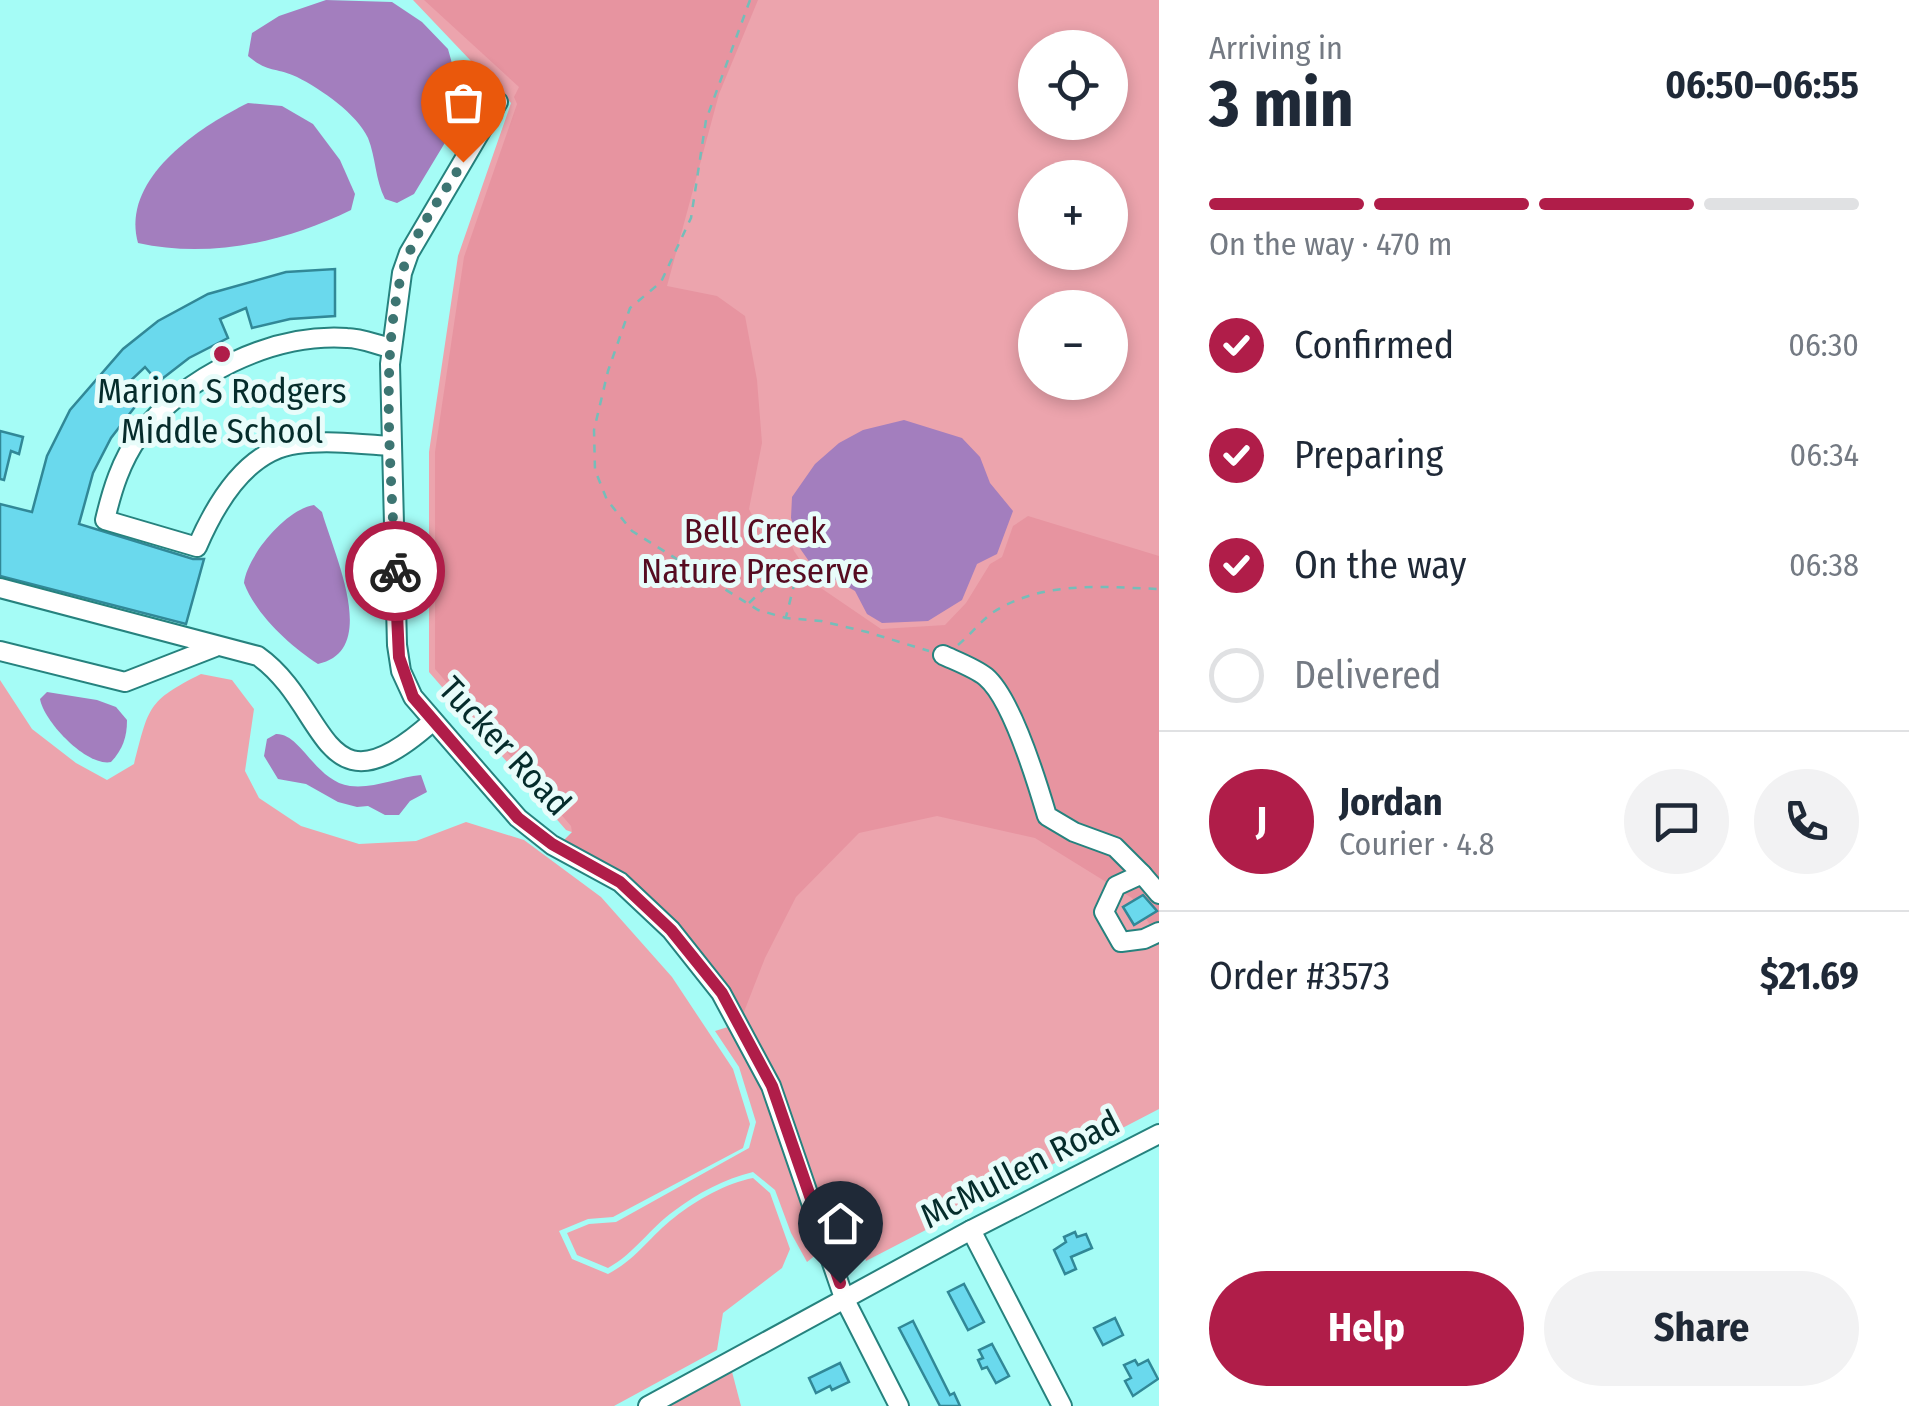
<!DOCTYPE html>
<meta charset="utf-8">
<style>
body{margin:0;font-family:"Fira Sans Condensed",sans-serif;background:#f2f2f3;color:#1f2937;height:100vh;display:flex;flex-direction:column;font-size:38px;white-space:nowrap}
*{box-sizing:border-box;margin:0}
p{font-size:32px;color:#747a83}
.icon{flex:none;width:55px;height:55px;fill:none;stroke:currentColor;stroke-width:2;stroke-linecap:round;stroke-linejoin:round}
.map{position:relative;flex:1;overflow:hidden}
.side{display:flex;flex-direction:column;background:#fff;width:750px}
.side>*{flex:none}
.buttons{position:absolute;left:1018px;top:30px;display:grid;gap:20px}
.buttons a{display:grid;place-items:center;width:110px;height:110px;border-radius:50%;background:#fff;box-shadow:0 5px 15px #0003;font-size:50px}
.pin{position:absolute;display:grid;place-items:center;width:85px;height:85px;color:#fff;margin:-102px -42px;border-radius:50% 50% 50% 0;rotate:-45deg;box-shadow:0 0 10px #0007}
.pin .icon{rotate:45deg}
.courier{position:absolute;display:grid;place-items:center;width:100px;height:100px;margin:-50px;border:8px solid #b01d49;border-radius:50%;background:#fff;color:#222;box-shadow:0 2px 12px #0007}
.overview em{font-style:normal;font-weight:700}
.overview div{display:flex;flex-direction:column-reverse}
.overview{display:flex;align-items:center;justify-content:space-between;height:170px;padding:0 50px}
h1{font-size:65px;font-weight:700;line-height:75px}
.bar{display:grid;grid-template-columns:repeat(4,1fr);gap:15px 10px;align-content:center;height:120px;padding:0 50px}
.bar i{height:12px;border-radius:8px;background:#e0e1e3}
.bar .current{background:#b01d49}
.bar p{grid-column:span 4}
.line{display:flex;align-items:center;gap:25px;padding:0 50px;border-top:2px solid #e0e1e3}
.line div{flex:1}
.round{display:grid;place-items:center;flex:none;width:105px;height:105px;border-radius:52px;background:#f2f2f3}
ol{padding:0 50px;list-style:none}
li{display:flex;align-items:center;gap:30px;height:110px}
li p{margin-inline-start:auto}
li .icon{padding:10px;border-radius:50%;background:#b01d49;color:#fff;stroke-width:4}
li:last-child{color:#747a83}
li i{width:55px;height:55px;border:5px solid #e0e1e3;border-radius:50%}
.primary-button{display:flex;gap:20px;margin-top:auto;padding:20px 50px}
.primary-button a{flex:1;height:115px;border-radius:60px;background:#b01d49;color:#fff;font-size:40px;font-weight:700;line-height:115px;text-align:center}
.primary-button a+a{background:#f2f2f3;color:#1f2937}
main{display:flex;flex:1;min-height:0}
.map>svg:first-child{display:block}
.green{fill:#eca4ad;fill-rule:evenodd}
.forest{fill:#e794a0}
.water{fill:#a37ebe}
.building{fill:#6ad9ed;stroke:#318897;stroke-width:2.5}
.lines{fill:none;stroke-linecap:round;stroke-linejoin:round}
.minor-casing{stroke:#26827e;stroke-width:22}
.path{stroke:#75bdb9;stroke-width:2.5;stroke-dasharray:8 8;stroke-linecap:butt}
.minor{stroke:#fff;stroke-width:18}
.done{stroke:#3d7572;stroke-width:10;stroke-dasharray:0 18}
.route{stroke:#b01d49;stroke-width:12}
.poi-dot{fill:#b01d49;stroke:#e8fcfa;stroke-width:4}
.labels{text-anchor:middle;stroke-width:10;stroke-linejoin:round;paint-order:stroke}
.poi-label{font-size:35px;fill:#052c2b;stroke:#e8fcfa}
.park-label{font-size:35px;fill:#560c21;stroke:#e8fcfa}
.street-label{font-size:35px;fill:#052c2b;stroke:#e8fcfa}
</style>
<main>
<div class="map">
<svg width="1159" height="1406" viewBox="0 0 1159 1406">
<rect width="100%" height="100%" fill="#a5fcf6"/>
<!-- green -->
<g class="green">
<path d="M 413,0 L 1159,0 L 1159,1109 L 866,1261 L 855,1226 L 834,1240 L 778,1083 L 742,1017 L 684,872 L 566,830 L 429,672 L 429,452 L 458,256 L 511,103 ZM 1035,48 L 1110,48 L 1110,122 L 1035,122 ZM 1035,178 L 1110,178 L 1110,252 L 1035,252 ZM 1035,308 L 1110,308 L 1110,382 L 1035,382 Z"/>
<path d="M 201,674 L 232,680 L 254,709 L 245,771 L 259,798 L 301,826 L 359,844 L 416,841 L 466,822 L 524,840 L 601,897 L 672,977 L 733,1069 L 750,1124 L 743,1148 L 613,1217 L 588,1219 L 559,1231 L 572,1259 L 608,1274 C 638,1258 649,1237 675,1217 C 696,1200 727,1183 753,1178 L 770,1193 L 790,1249 L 782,1268 L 723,1313 L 717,1350 L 614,1406 L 0,1406 L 0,680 L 32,729 L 76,763 L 107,780 L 134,764 C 149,707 147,701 201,674 Z"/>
<path d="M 731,1026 L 765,1089 L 822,1250 L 807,1262 L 791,1233 L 775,1190 L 753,1172 C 724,1179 698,1193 674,1211 C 650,1228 635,1253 608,1268 L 577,1255 L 567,1233 L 589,1224 L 616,1222 L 749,1148 L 756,1122 L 739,1067 L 715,1031 Z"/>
<polygon points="731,1368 741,1406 662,1406"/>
</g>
<!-- forest -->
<polygon class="forest" points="424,0 758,0 719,94 667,286 717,296 745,316 757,380 762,443 749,509 768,547 790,540 794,551 818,586 881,629 945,625 966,603 990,564 1002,557 1013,526 1028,516 1159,556 1159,938 1132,898 1035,838 937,816 859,833 796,897 765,958 742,1017 727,989 562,842 572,832 571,826 435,669 435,452 464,257 517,104 514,97 519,87"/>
<!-- water -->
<g class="water">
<path d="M 326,0 L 392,2 L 422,22 L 448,49 L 460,92 L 452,131 L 414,194 L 397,203 L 385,199 C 375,179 376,158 368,138 C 357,114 321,89 297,77 C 276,67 268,73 248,56 L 252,33 L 279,16 Z"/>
<path d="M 248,103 L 282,106 L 313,124 L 340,160 L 355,194 L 351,210 C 286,242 209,259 138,243 C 120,179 199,127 248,103 Z"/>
<polygon points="904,420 962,438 980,457 990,483 1013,511 997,554 977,564 962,600 928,621 882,623 867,614 855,591 813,567 799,547 791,518 792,497 815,464 839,443 863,430"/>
<path d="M 314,505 L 322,512 C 333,552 381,651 318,664 C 290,646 256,615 244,583 C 247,556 286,509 314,505 Z"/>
<path d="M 47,692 L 97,700 L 116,707 L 127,720 C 127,737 123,749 111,762 C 87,767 44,722 40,699 Z"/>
<path d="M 276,734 C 301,733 315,781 350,786 C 374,789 398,777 421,775 L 427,792 L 410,801 L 399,815 L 385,815 L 368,806 L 357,807 L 338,802 L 306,784 L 278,779 L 264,756 L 267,739 Z"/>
</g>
<!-- building -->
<g class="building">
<polygon points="335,269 335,316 290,319 252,328 246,308 220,319 228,338 189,358 158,382 145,367 126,385 141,399 111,438 93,473 79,524 193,559 204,559 186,624 0,576 0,504 32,512 47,456 70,410 123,349 158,321 208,294 286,272"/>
<polygon points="0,431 23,437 19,454 11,451 4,480 0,479"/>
<polygon points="1143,895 1157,911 1134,925 1123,907"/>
<polygon points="1075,1232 1077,1237 1086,1234 1092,1248 1071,1257 1076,1269 1065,1274 1054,1250 1066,1242 1064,1237"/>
<polygon points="964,1284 984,1322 968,1330 948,1292"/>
<polygon points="1115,1318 1123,1335 1103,1345 1094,1328"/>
<polygon points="913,1321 950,1395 954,1393 960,1406 940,1406 899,1328"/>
<polygon points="992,1344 1009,1376 996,1383 987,1367 982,1369 978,1360 983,1358 979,1350"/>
<polygon points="1135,1360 1138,1365 1148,1360 1158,1379 1133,1396 1125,1381 1131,1378 1124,1365"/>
<polygon points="840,1363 849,1382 832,1390 830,1386 816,1393 809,1378"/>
</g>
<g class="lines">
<!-- minor casing -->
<g class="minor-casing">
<g id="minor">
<polyline points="498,102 409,253 402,273 390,364 397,645 401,671 413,697 518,818 552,845 620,882 671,930 721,993 771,1086 844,1298 899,1406"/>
<path d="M 391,348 C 377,345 361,338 347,338 C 271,333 185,376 139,436 C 121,461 112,490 105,520 L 197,547 C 215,505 246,450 297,444 C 328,440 361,444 392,446"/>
<path d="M 0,588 L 258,656 C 330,707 320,822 433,721"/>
<polyline points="0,651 125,682 215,647"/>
<path d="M 943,655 C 956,661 975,668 986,677 C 1012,699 1037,782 1047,816 L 1074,832 L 1115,847 L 1142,874"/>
<polyline points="1159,894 1142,874 1116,886 1104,912 1121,942 1144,939 1159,932"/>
<polyline points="971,1230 1062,1406"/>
<polyline points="648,1406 971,1230 1159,1134"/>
</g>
</g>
<!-- path -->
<g class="path">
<polyline points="750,0 706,120 691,218 661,282 630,308 608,371 594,430 595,470 607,500 632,531 758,610 786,618 821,621 867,632 929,651"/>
<polyline points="749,603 771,582 799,565 786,617"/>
<path d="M 958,645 C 970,635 980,622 992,613 C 1043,580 1102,587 1159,589"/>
</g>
<!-- minor -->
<use href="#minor" class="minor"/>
</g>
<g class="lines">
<!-- done -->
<path class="done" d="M 395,571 C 393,482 378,354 403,270 C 414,232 442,196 463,162"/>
<!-- route -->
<polyline class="route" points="395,571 399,657 413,697 518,818 552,844 620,882 671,930 722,993 772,1086 840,1283"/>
</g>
<!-- markers -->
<circle class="poi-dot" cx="222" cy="354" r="10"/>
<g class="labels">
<!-- poi labels -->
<g class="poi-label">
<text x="222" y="403">Marion S Rodgers<tspan x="222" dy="40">Middle School</tspan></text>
</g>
<!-- park labels -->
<g class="park-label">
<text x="755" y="543">Bell Creek<tspan x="755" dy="40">Nature Preserve</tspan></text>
</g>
<!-- street labels -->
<g class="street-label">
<text transform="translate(505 746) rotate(47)" y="12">Tucker Road</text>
<text transform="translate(1020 1169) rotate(-27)" y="12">McMullen Road</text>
</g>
</g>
</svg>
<div class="buttons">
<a><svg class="icon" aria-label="locate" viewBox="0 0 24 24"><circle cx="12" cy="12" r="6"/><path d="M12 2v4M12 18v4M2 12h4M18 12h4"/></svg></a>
<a>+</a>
<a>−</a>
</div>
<div class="pin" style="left:463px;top:162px;background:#ea580c"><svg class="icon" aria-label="bag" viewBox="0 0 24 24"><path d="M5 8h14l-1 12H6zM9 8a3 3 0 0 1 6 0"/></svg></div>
<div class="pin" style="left:840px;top:1283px;background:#1f2937"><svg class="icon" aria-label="home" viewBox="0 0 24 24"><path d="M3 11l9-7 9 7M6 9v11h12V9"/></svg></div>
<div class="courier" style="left:395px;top:571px"><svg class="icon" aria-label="bike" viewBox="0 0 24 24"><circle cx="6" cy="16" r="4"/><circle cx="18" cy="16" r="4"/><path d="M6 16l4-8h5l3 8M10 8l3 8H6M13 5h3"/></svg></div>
</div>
<section class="side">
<div class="overview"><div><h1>3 min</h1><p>Arriving in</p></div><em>06:50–06:55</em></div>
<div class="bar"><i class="current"></i><i class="current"></i><i class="current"></i><i></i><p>On the way · 470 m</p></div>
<ol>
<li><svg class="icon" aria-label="check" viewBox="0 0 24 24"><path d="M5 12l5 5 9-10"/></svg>Confirmed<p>06:30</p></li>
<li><svg class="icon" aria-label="check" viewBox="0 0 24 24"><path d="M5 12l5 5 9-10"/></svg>Preparing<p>06:34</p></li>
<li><svg class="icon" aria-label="check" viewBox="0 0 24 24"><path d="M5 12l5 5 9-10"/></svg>On the way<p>06:38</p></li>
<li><i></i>Delivered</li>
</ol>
<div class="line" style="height:180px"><b class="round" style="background:#b01d49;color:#fff">J</b><div><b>Jordan</b><p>Courier · 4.8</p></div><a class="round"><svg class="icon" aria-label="chat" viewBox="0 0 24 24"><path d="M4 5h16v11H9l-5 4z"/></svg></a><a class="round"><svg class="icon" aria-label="phone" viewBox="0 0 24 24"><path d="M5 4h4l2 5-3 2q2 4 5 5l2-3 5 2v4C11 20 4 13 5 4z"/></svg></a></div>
<div class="line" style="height:130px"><div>Order #3573</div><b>$21.69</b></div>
<div class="primary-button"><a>Help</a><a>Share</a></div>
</section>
</main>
